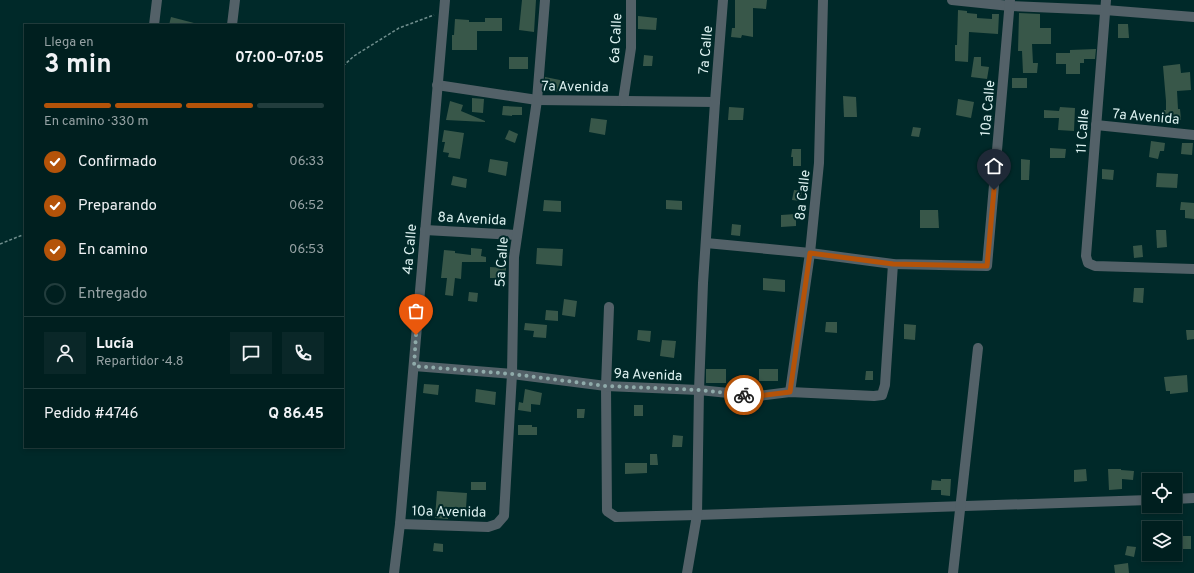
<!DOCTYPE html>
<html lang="es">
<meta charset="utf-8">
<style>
body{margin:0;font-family:Overpass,sans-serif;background:#0a2728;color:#f1f3f6;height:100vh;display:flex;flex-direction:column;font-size:15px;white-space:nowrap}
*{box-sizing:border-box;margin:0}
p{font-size:13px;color:#95a2a4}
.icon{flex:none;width:22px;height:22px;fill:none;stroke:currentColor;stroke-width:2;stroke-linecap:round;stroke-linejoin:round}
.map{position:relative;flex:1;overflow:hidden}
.sheet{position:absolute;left:24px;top:24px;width:320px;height:424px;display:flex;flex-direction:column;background:#001f1f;border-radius:0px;box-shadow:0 2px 6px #0003,0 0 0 1px #223d3d}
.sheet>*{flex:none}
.controls{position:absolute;left:1142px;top:473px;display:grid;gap:8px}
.controls a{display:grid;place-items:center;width:40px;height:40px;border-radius:0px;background:#001f1f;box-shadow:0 2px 6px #0003,0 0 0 1px #223d3d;font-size:20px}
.pin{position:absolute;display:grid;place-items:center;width:34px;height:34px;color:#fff;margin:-41px -17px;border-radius:50% 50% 50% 0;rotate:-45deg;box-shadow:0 0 4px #0007}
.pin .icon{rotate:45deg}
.courier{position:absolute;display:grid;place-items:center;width:40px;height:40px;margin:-20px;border:3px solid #b45309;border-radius:50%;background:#fff;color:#222;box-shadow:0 1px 5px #0007}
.headline em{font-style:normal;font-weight:700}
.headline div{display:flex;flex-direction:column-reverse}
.headline{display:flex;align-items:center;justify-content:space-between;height:68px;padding:0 20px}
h1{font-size:26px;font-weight:700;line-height:30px}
.bar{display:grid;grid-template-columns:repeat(4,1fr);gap:6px 4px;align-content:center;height:48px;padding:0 20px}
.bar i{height:5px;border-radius:3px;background:#223d3d}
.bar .active{background:#b45309}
.bar p{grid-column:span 4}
.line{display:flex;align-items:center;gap:10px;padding:0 20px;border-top:1px solid #223d3d}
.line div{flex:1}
.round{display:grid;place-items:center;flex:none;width:42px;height:42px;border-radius:0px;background:#0a2728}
ol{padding:0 20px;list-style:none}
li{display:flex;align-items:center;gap:12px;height:44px}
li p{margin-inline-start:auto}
li .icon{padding:4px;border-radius:50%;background:#b45309;color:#fff;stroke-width:4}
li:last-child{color:#95a2a4}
li i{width:22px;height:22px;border:2px solid #223d3d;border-radius:50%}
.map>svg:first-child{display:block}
.building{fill:#385749}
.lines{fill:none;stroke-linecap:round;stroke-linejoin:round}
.path{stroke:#6f8e8d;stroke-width:1.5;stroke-dasharray:3 2;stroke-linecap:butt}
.minor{stroke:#536168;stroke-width:10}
.done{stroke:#8fabaa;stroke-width:4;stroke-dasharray:0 7.2}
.route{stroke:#b45309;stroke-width:5}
.labels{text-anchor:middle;stroke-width:4;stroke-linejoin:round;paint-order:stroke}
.street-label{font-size:14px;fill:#dcf1f0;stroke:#002929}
</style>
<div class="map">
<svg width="1194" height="573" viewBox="0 0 1194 573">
<rect width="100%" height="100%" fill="#002929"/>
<!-- building -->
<g class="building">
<polygon points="522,0 536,0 534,32 519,30"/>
<polygon points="735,0 767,0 766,9 753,8 753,37 742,35 741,38 731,37 732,28 735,28"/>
<polygon points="958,10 967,11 967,13 977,14 977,18 992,19 992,14 999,14 998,34 969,32 968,62 955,61 955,45 957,45"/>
<polygon points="1019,13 1040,14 1040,28 1051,28 1051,44 1032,44 1033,63 1038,63 1037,73 1023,73 1022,51 1018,51"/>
<polygon points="638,16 657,18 656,30 638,29"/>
<polygon points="171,17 194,23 194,25 169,25"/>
<polygon points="485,18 502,18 502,31 477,31 477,50 452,50 452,35 454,35 455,19 469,20 469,22 485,22"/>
<polygon points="1118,24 1128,24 1129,38 1118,38"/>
<polygon points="1096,49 1095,59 1084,59 1084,63 1080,63 1080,74 1066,74 1066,64 1056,64 1056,53 1070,53 1070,50"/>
<polygon points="644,55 653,56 652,66 643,66"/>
<rect x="509" y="57" width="19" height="12"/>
<polygon points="974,57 981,57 981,66 989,67 987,79 971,77"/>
<polygon points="1180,64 1181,73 1190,72 1191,90 1177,91 1178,109 1180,109 1181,120 1165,121 1164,110 1166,110 1166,101 1163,66"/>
<polygon points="545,77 570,82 568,90 559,88 558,92 544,90"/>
<rect x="1012" y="78" width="15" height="10"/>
<polygon points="843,96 856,97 857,117 844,117"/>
<polygon points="472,98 484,99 483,113 472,112"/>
<polygon points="958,99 974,102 971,118 956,115"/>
<polygon points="450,101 463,105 461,111 485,121 485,122 446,120"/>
<polygon points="503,106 522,107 522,115 512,115 512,116 502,115"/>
<polygon points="729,107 744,108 743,120 728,120"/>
<polygon points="1060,107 1075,108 1074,131 1058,130 1059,118 1044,118 1044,110 1059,111"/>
<polygon points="591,118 607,120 605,135 589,132"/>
<polygon points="913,127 921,128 919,137 911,136"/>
<polygon points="444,130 464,133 460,159 448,157 449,153 443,152 445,142 442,142"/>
<polygon points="509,130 518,134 515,143 505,139"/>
<polygon points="1151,141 1165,143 1164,151 1160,151 1158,159 1149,157"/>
<polygon points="1182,143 1193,143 1192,155 1181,154"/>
<polygon points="1050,148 1066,149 1065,158 1050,158"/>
<polygon points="792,149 801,149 801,166 793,166 793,157 791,157"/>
<polygon points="490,159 508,162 506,176 488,172"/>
<polygon points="1021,159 1030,160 1029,180 1021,180"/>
<polygon points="1102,169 1114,170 1113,180 1102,179"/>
<polygon points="1157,173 1178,174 1177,188 1156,187"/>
<polygon points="453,176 467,179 466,188 451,185"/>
<polygon points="794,190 802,191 800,201 792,200"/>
<polygon points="544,200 561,201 561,212 543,211"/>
<polygon points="666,200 682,201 682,210 666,209"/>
<polygon points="1181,202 1194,203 1194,219 1185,218 1185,210 1180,210"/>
<polygon points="920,210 938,210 939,228 920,228"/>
<polygon points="796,214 796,226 781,227 781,215"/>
<polygon points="732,224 741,225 740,236 731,235"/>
<polygon points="1156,230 1166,230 1167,247 1157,248"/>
<polygon points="1142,245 1143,257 1134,258 1133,246"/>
<polygon points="471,248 482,249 481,256 486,257 486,262 462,262 461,279 455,278 453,296 445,295 447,278 441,278 444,250 455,251 455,253 471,255"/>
<polygon points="537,248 563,249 562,266 536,264"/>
<polygon points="490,267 506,268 506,278 490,278"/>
<polygon points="763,278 785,280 785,292 763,290"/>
<polygon points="1134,288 1144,288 1143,303 1133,302"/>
<polygon points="469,292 478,293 477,302 468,301"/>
<polygon points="564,299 577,301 575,317 562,315"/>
<polygon points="546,310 558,311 558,321 545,320"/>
<polygon points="826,322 837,322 837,333 825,332"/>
<polygon points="525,323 547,325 546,338 533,337 534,331 524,330"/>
<polygon points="904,324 916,325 915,340 904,339"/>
<polygon points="638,330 651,331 650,342 637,340"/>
<polygon points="1186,330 1194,330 1194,339 1187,340"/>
<polygon points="662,340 676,341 674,358 660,356"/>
<rect x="706" y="369" width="20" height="14"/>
<rect x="759" y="369" width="19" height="12"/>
<polygon points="866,371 873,371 873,380 865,380"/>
<polygon points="1187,375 1188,392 1170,394 1170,391 1166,391 1164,377"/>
<polygon points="424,384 439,385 438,395 423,393"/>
<polygon points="476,389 496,392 495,405 475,402"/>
<polygon points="525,389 542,393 540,405 531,404 531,412 518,410 519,402 523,403"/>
<rect x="634" y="405" width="9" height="11"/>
<polygon points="577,409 585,409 584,418 577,418"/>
<polygon points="518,425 532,425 532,427 537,427 537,435 518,435"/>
<polygon points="673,435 683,436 682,447 672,447"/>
<polygon points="650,454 657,454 658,465 650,465"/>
<polygon points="625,463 647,463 647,473 625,474"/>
<polygon points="1086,469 1087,481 1074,482 1074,470"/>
<polygon points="1108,469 1121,469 1121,470 1134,471 1133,480 1122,479 1122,489 1109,490"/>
<polygon points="941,479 951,479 950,496 941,495 941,490 931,490 932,480 941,481"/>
<rect x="471" y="482" width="15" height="8"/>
<polygon points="437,491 467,493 466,508 448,507 448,519 435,518"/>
<rect x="1182" y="536" width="9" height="13"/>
<polygon points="434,543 443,544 443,552 433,551"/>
<polygon points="1127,546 1136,547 1134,557 1125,555"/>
<polygon points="1128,563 1129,573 1115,573 1114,565"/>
</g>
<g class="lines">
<!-- path -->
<g class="path">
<polyline points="343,66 354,56 399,28 434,15"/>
<polyline points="0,244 25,234"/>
</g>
<!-- minor -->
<g class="minor">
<polyline points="952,0 1010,6 1105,10 1194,17"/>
<polyline points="1106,0 1086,256 1088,263 1095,266 1194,269"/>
<polyline points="154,25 157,0"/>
<polyline points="232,25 235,0"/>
<polyline points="437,85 537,100 715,102"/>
<polyline points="623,101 631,48 631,0"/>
<polyline points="1096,125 1194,135"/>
<polyline points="425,230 517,235"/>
<polyline points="706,243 810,253 893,264 987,266 1010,0"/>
<polyline points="609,307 606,386 607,511 616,517 697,515 1149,500"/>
<polyline points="414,366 512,374 606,386 699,390 758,396 790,392 874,396 882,395 885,385 893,264"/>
<polyline points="790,392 810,253 819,163 823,0"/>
<polyline points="1175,499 1194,498"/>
<polyline points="400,524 488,527 497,524 504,516 512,374 514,257 537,100 545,0"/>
<polyline points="394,573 400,524 445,0"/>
<polyline points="687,573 697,515 699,390 703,283 715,102 723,0"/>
<polyline points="953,573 978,348"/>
</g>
</g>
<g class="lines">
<!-- done -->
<polyline class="done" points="416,335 414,366 512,374 606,386 699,390 744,395"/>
<!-- route -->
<polyline class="route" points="744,395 758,396 790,392 810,253 893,264 987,266 994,190"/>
</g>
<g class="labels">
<!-- street labels -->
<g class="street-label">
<text transform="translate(615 38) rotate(-87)" y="5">6a Calle</text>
<text transform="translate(705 50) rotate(-85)" y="5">7a Calle</text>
<text transform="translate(575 86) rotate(1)" y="5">7a Avenida</text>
<text transform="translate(987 108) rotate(-85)" y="5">10a Calle</text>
<text transform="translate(1146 116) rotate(5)" y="5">7a Avenida</text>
<text transform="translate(1082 131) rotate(-86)" y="5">11 Calle</text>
<text transform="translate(802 195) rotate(-84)" y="5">8a Calle</text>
<text transform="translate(472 218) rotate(3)" y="5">8a Avenida</text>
<text transform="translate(409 249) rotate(-85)" y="5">4a Calle</text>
<text transform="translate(501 262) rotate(-86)" y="5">5a Calle</text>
<text transform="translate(648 374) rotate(2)" y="5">9a Avenida</text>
<text transform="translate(449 511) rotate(1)" y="5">10a Avenida</text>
</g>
</g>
</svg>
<div class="controls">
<a><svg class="icon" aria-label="locate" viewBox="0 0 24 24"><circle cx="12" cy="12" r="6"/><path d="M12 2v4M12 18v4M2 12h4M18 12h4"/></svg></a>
<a><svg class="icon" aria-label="layers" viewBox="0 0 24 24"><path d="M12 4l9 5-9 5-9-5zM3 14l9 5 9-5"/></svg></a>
</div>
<div class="pin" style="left:416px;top:335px;background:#ea580c"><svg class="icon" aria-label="bag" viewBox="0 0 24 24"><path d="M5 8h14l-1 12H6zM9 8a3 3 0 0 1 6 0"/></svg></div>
<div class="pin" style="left:994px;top:190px;background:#1f2937"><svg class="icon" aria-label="home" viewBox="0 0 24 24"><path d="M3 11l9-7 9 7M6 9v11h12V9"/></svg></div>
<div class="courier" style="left:744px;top:395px"><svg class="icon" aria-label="bike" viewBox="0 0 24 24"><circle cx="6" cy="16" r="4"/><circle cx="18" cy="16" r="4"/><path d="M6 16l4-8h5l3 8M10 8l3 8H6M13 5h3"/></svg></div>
<section class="sheet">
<div class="headline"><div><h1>3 min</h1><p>Llega en</p></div><em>07:00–07:05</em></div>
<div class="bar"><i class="active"></i><i class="active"></i><i class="active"></i><i></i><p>En camino · 330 m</p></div>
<ol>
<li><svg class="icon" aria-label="check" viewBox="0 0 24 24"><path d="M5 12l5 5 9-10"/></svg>Confirmado<p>06:33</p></li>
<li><svg class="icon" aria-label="check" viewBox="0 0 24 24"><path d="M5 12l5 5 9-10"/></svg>Preparando<p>06:52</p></li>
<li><svg class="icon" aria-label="check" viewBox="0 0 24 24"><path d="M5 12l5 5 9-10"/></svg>En camino<p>06:53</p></li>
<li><i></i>Entregado</li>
</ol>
<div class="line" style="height:72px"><a class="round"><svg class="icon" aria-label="person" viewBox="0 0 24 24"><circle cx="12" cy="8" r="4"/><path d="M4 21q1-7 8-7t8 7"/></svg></a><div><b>Lucía</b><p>Repartidor · 4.8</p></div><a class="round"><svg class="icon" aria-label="chat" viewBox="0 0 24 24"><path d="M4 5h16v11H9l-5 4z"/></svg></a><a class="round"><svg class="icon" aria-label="phone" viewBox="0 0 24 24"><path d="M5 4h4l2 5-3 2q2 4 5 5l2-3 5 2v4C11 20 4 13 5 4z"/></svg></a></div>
<div class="line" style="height:52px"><div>Pedido #4746</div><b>Q 86.45</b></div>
</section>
</div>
